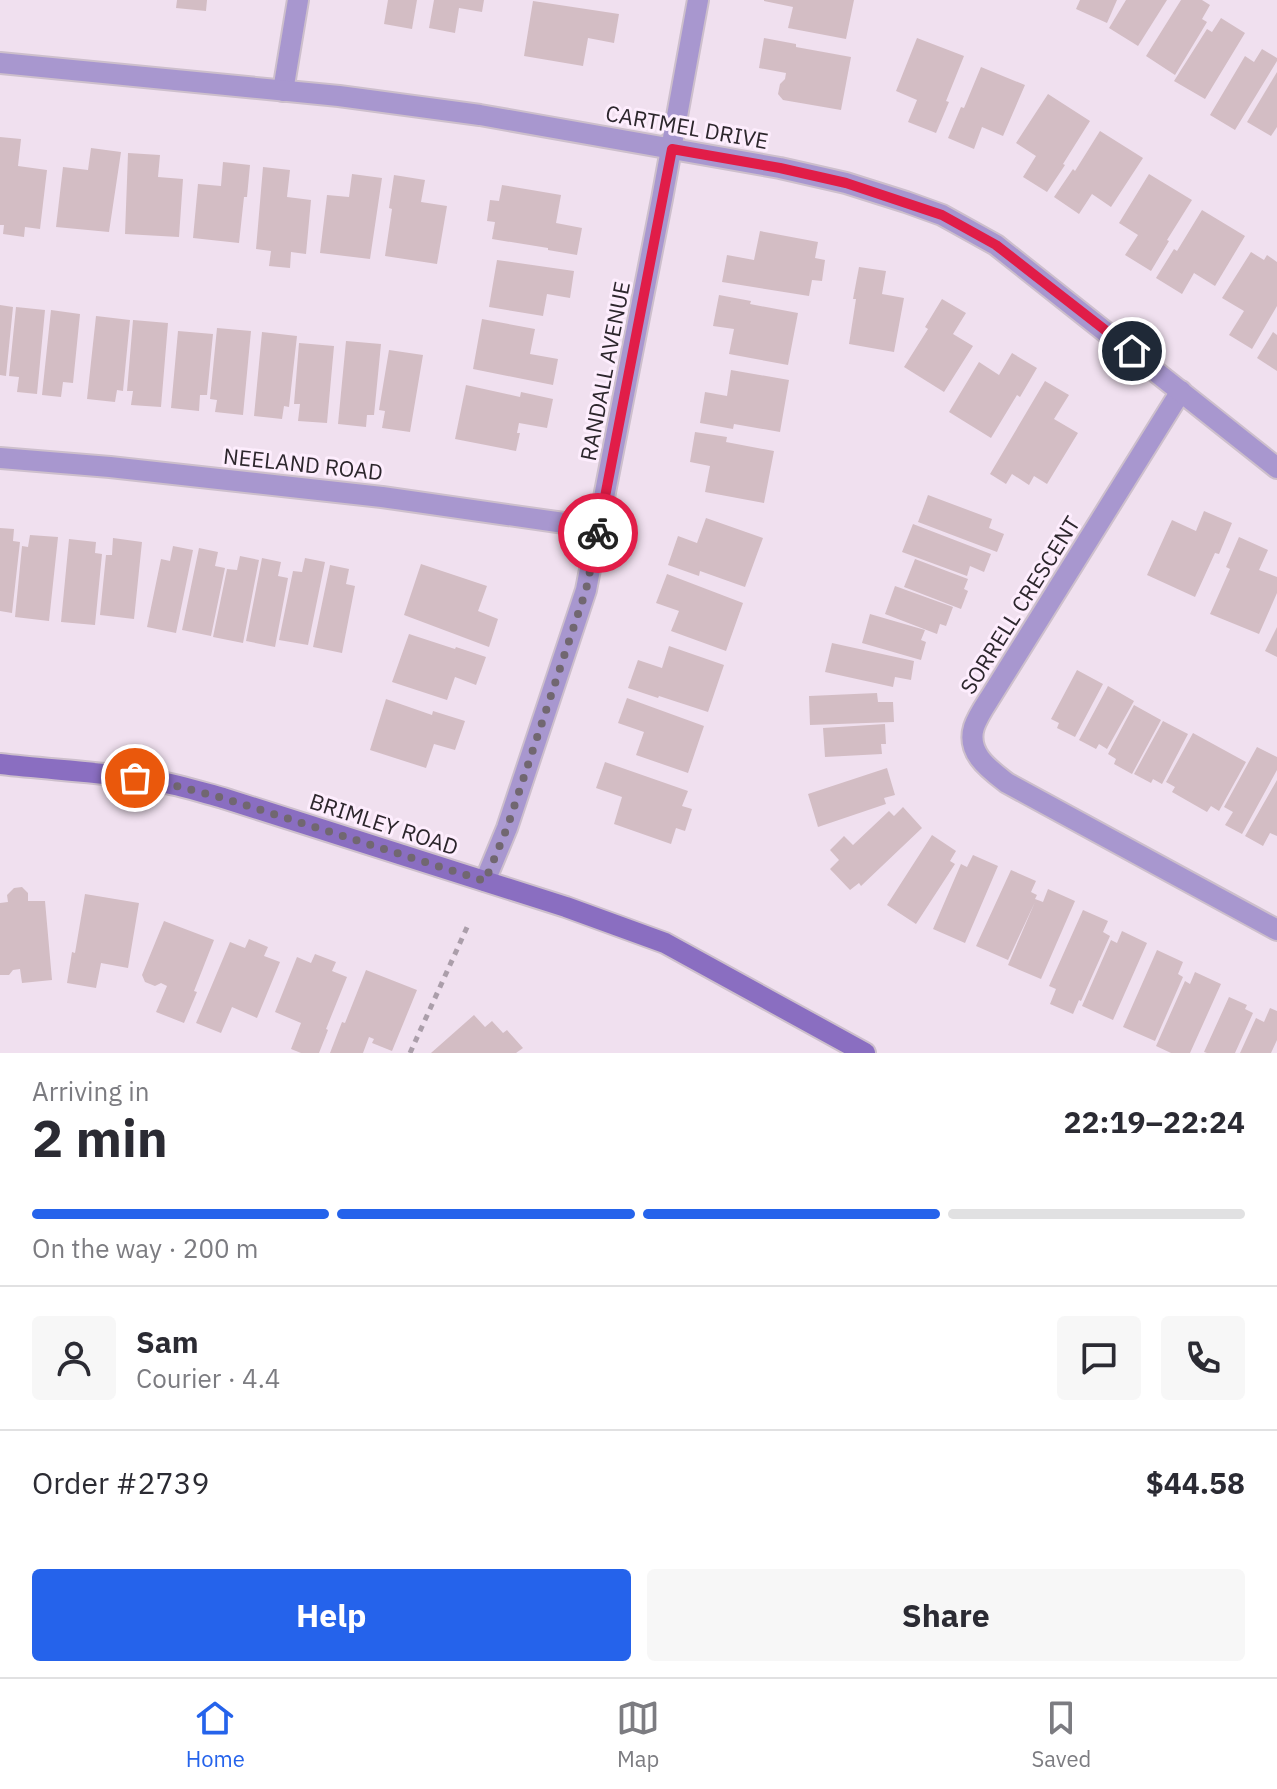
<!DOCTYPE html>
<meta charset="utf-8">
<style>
body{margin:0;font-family:"IBM Plex Sans",sans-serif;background:#f7f7f7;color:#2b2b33;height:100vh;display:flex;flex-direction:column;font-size:30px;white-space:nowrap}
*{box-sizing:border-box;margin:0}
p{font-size:26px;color:#7c7c81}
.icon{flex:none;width:44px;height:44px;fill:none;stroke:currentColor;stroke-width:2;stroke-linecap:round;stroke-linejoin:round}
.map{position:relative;height:1053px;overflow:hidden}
.sheet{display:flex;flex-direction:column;background:#fff;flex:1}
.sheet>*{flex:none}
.pin{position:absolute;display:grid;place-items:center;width:68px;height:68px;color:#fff;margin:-34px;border:4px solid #fff;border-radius:50%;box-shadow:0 2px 8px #0007}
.courier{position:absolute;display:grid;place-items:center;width:80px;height:80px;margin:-40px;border:6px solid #e11d48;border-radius:50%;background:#fff;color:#222;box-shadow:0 2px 10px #0007}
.headline em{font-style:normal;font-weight:700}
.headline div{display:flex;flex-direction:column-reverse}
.headline{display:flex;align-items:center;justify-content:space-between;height:136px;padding:0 32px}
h1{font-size:52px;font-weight:700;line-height:60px}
.bar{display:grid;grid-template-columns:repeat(4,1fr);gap:12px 8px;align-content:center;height:96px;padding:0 32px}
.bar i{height:10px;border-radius:6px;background:#e1e1e2}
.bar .current{background:#2563eb}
.bar p{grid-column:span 4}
.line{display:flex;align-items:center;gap:20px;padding:0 32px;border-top:2px solid #e1e1e2}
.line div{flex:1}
.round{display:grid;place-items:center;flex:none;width:84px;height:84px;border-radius:8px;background:#f7f7f7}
.action{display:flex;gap:16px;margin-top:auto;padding:16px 32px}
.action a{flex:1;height:92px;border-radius:8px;background:#2563eb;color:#fff;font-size:32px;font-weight:700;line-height:92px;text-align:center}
.action a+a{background:#f7f7f7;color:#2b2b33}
.tabs{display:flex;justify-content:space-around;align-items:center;height:112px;border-top:2px solid #e1e1e2;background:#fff;font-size:22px;color:#7c7c81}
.tabs a{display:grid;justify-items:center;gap:4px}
.tabs .current{color:#2563eb}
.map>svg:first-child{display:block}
.building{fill:#d3bdc4}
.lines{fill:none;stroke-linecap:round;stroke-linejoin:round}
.minor-casing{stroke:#cdbfcc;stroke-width:24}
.tertiary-casing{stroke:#cdbfcc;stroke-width:24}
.secondary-casing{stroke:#cdbfcc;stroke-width:24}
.path{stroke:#ab9eaa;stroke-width:5;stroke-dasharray:6 6;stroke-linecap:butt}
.minor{stroke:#a897cf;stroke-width:20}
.tertiary{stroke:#a897cf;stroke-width:20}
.secondary{stroke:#8a6ec1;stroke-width:20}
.done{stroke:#716770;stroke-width:8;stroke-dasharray:0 14.4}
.route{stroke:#e11d48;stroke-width:10}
.labels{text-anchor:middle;stroke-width:6;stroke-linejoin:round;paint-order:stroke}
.street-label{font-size:22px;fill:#2c262c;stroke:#fdedfd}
</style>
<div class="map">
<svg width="1277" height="1053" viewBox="0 0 1277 1053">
<rect width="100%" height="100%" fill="#f0e0ef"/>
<!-- building -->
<g class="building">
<polygon points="177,0 207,0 206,11 176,8"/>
<polygon points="388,0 417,0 412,29 384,24"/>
<polygon points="434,0 484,0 482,12 459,8 455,33 429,28"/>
<polygon points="764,0 854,0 846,39 788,28 793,7 764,1"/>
<polygon points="1080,0 1117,0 1107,23 1076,9"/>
<polygon points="1126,0 1167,0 1138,46 1109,28"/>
<polygon points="1181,0 1202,0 1210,5 1202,19 1207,22 1175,75 1146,56"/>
<polygon points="533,1 619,14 614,43 588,38 583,66 524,56"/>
<polygon points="1221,18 1245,33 1205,99 1174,81 1207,29 1212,32"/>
<polygon points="764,38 796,44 796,47 851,57 841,110 783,100 778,94 780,84 785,79 786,73 759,68"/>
<polygon points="917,38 964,56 946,101 949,102 936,133 908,122 917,100 896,91"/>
<polygon points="1262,49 1277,58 1277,61 1235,130 1210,115 1245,56 1254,62"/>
<polygon points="981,67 1025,85 1003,136 982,127 974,149 948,138 961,107 964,108"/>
<polygon points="1277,72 1277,127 1271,136 1247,122"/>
<polygon points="1048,94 1090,121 1063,164 1065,165 1047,192 1023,177 1036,156 1016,143"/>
<polygon points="1100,131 1143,158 1111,207 1092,194 1079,214 1054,197 1073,169 1075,171"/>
<polygon points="0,137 21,139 18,166 47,170 40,229 25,227 24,237 3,234 4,225 0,225"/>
<polygon points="91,148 121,152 109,232 56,227 63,167 88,170"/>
<polygon points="128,153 160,155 158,177 183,179 179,237 125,234"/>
<polygon points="223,162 250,165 247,197 244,197 239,243 193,238 198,184 221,186"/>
<polygon points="263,167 290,170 287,197 311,200 306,254 291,252 290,268 269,266 271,251 256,249"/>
<polygon points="352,174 382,178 370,259 320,253 327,195 349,197"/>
<polygon points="1149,174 1192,200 1167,240 1169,241 1151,271 1125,255 1138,235 1119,223"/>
<polygon points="394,175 425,180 421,202 447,206 437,264 385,256 392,209 389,208"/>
<polygon points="502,185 561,195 556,223 582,228 577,255 548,250 548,248 492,239 495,222 487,221 490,200 499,201"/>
<polygon points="1202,210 1245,236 1215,286 1194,273 1182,294 1156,278 1174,249 1177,251"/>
<polygon points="760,231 818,242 815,258 825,260 822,281 812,280 809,296 722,282 727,255 754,260"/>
<polygon points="1251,252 1264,260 1267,255 1277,262 1277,306 1252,349 1229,335 1244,311 1222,298"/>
<polygon points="497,260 574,271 570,298 547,294 543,316 489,307"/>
<polygon points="859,267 886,271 882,294 904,298 894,352 849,344 856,299 853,299"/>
<polygon points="719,295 751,301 750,304 798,313 788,365 729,354 734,329 713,326"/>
<polygon points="942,299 966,313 953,334 973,346 944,392 904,367 928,329 925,327"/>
<polygon points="0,305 13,307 6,376 0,375"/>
<polygon points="16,307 45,310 37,394 17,392 19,377 9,376"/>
<polygon points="51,310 80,314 73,383 63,382 61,397 42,395"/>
<polygon points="96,316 130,320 123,391 117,390 115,402 87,399"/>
<polygon points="482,319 535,329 530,354 558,359 553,385 473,369"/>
<polygon points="133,320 168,323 161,407 131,405 133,391 127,391"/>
<polygon points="217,328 251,331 243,415 215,412 217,400 210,399"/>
<polygon points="178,331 213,334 207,395 200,395 199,411 171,408"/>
<polygon points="262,332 297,336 289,407 284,406 282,419 254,416"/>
<polygon points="1273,332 1277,335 1277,371 1257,358"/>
<polygon points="346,341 381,344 374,415 367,415 366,427 338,424"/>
<polygon points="299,343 334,346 327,423 298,421 300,404 294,404"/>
<polygon points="389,350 423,355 410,432 382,428 385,411 379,410"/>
<polygon points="1012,353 1037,368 1020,397 1017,395 991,438 949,412 979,362 999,375"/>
<polygon points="731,370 789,380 780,432 734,424 733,429 700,423 705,392 727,396"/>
<polygon points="1045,381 1069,395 1054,419 1078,433 1047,484 1034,476 1029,485 1012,474 1006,484 990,474"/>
<polygon points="466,385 520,397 521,392 553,399 547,428 519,423 517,433 520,433 516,451 455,439"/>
<polygon points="695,432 727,437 726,442 774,451 764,503 705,492 710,466 690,462"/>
<polygon points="928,495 992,519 989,528 1004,534 997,552 918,522"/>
<polygon points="1204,511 1232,523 1219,554 1215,553 1195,597 1147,575 1172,520 1196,531"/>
<polygon points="706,518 763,538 745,587 700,571 699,576 668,565 678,536 697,543"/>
<polygon points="913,524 991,554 984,572 970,566 967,576 902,552"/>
<polygon points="0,528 14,529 13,541 20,542 12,613 0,611"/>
<polygon points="30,535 58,537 49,621 15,617 22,546 28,547"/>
<polygon points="1239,537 1268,550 1259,570 1277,577 1277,593 1259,634 1210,614 1230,569 1226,567"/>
<polygon points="113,538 142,542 134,619 100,615 106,555 112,555"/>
<polygon points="69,539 96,542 95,553 102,554 95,625 61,622"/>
<polygon points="173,546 193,550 176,633 147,627 161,559 170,561"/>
<polygon points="199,548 218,552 215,566 225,568 211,636 182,630"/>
<polygon points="240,556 259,560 243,643 213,637 227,569 237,570"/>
<polygon points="262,558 281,562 278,576 288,578 275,647 246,641"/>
<polygon points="305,558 325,562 308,645 279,640 293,571 302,572"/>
<polygon points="915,559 968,579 964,589 968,591 961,609 904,587"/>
<polygon points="421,564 487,586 478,611 498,619 489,647 404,615"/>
<polygon points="330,565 349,569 346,584 355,586 342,653 313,647"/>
<polygon points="667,574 743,603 726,651 671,631 679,611 656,603"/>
<polygon points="895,586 953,607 946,626 940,624 937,634 885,614"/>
<polygon points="870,614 925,630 921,640 926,642 921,660 862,643"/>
<polygon points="1277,627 1277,657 1265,651"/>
<polygon points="409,634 455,649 456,647 486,657 476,685 455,677 447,700 392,682"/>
<polygon points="832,643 914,661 911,680 895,677 893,687 825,672"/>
<polygon points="669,646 724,665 708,712 659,696 658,698 628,688 638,660 662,668"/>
<polygon points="1077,670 1103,684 1075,737 1057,728 1059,723 1051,719"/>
<polygon points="1108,686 1134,701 1107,749 1099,744 1096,749 1079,740"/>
<polygon points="877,693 878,702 893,702 894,722 810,725 809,696"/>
<polygon points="627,698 704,726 688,773 636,755 644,732 618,723"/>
<polygon points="386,699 432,715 433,711 465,721 455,750 434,744 426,768 370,750"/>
<polygon points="1134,705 1161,720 1132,774 1114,764 1116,759 1108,754"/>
<polygon points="1163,721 1188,734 1162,784 1153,779 1151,783 1134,774"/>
<polygon points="885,724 886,744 881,744 882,754 825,757 823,728"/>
<polygon points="1193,733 1246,762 1219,811 1211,806 1207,812 1172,792 1175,787 1166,782"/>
<polygon points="1257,747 1277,757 1277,770 1242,834 1225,825 1233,812 1224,807"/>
<polygon points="605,762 688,791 682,806 692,809 685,831 676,828 671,844 614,824 622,797 596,788"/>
<polygon points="887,768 895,795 884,798 886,804 818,827 808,794"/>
<polygon points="1277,780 1277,836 1270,833 1263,846 1245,836"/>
<polygon points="903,807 922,828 861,886 859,883 850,890 830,869 839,860 830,850 844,836 853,845 889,811 894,816"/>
<polygon points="932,835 956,851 950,861 955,864 916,924 887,905"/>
<polygon points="973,855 998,866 965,943 933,929 961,864 967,867"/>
<polygon points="1011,870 1036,881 1031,892 1037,895 1035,899 1043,902 1048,889 1075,901 1041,979 1008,965 1035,902 1008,960 976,946"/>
<polygon points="22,887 28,893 28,901 45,901 52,980 22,983 20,969 13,970 9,975 0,975 0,903 8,902 7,895 14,888"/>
<polygon points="85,894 139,903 128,968 101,963 96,988 67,983 72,952 75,953"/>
<polygon points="1083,910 1108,921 1103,932 1110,936 1081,1001 1079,1000 1073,1014 1050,1004 1056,989 1049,986"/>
<polygon points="164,921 214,940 194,991 197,992 184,1023 156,1012 167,986 161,983 155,986 145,982 142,975"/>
<polygon points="1122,931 1147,943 1113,1020 1082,1006 1111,940 1117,943"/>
<polygon points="249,939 268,947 264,956 280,962 257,1018 232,1007 221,1033 196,1023 230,942 245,948"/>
<polygon points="1157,950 1183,962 1178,974 1183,977 1155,1041 1123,1027"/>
<polygon points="315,954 336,962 332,971 347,977 326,1029 328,1030 319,1053 301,1053 291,1049 301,1023 275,1012 297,957 311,963"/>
<polygon points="366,970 417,990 392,1051 372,1043 374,1039 369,1037 363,1053 330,1053 342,1022 345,1023"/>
<polygon points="1195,972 1221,984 1190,1053 1171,1053 1156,1046 1185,981 1190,984"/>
<polygon points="1229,997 1247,1005 1245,1009 1253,1013 1235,1053 1207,1053 1204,1052"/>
<polygon points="1270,1008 1277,1011 1277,1040 1271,1053 1240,1053 1256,1018 1264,1022"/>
<polygon points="474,1015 485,1027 492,1021 503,1033 507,1030 523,1048 516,1053 431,1053"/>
</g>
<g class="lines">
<!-- minor casing -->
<g class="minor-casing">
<g id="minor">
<polyline points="283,91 298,0"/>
<path d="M 1181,391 L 993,693 C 987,703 978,715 974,727 C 966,753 989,769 1007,783 L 1277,930"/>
<polyline points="0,458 110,467 382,497 599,528"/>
<polyline points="485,881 507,828 586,590 662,199 698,0"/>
</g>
</g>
<!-- tertiary casing -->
<g class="tertiary-casing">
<polyline id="tertiary" points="0,63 339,96 480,115 780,168 846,183 906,202 942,215 996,245 1277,468"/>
</g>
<!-- secondary casing -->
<g class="secondary-casing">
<path id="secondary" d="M 0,764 C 52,770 105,772 156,781 C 179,785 201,792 223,798 L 566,907 L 665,943 L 865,1053"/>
</g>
<!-- path -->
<polyline class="path" points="410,1053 469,923"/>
<!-- minor -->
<use href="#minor" class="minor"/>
<!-- tertiary -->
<use href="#tertiary" class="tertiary"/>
<!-- secondary -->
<use href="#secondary" class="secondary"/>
</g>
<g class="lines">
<!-- done -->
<polyline class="done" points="135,778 157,781 223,798 485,881 507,828 586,590 598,533"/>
<!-- route -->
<polyline class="route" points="598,533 672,149 780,168 846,183 942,215 996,245 1132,351"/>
</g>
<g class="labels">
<!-- street labels -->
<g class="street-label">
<text transform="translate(687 127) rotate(10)" y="8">CARTMEL DRIVE</text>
<text transform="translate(605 371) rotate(-79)" y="8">RANDALL AVENUE</text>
<text transform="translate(303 464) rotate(6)" y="8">NEELAND ROAD</text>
<text transform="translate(1020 605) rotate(-58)" y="8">SORRELL CRESCENT</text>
<text transform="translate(384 824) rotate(18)" y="8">BRIMLEY ROAD</text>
</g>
</g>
</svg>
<div class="pin" style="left:135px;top:778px;background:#ea580c"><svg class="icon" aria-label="bag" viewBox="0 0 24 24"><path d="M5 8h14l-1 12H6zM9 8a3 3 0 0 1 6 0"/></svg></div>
<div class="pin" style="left:1132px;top:351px;background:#1f2937"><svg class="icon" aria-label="home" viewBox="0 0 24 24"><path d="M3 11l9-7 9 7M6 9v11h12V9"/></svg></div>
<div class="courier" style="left:598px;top:533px"><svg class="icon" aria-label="bike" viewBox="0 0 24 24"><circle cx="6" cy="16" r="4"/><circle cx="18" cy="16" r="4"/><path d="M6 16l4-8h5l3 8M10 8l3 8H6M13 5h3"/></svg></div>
</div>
<section class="sheet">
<div class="headline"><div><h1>2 min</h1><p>Arriving in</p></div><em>22:19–22:24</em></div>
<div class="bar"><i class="current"></i><i class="current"></i><i class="current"></i><i></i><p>On the way · 200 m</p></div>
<div class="line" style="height:144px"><a class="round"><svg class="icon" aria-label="person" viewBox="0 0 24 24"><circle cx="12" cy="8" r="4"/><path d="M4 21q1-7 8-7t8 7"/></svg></a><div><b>Sam</b><p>Courier · 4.4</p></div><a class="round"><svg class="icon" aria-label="chat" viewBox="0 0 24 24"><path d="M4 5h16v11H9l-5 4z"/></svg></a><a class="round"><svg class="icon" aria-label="phone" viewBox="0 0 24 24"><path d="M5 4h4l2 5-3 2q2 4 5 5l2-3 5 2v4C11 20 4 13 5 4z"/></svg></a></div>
<div class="line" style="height:104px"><div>Order #2739</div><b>$44.58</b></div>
<div class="action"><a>Help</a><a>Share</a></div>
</section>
<nav class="tabs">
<a class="current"><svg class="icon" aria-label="home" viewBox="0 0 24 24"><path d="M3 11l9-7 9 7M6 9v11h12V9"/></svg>Home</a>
<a><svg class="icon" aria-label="map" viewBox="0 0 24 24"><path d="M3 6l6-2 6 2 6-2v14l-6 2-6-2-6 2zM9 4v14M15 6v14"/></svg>Map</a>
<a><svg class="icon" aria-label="saved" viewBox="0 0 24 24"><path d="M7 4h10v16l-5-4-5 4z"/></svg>Saved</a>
</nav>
